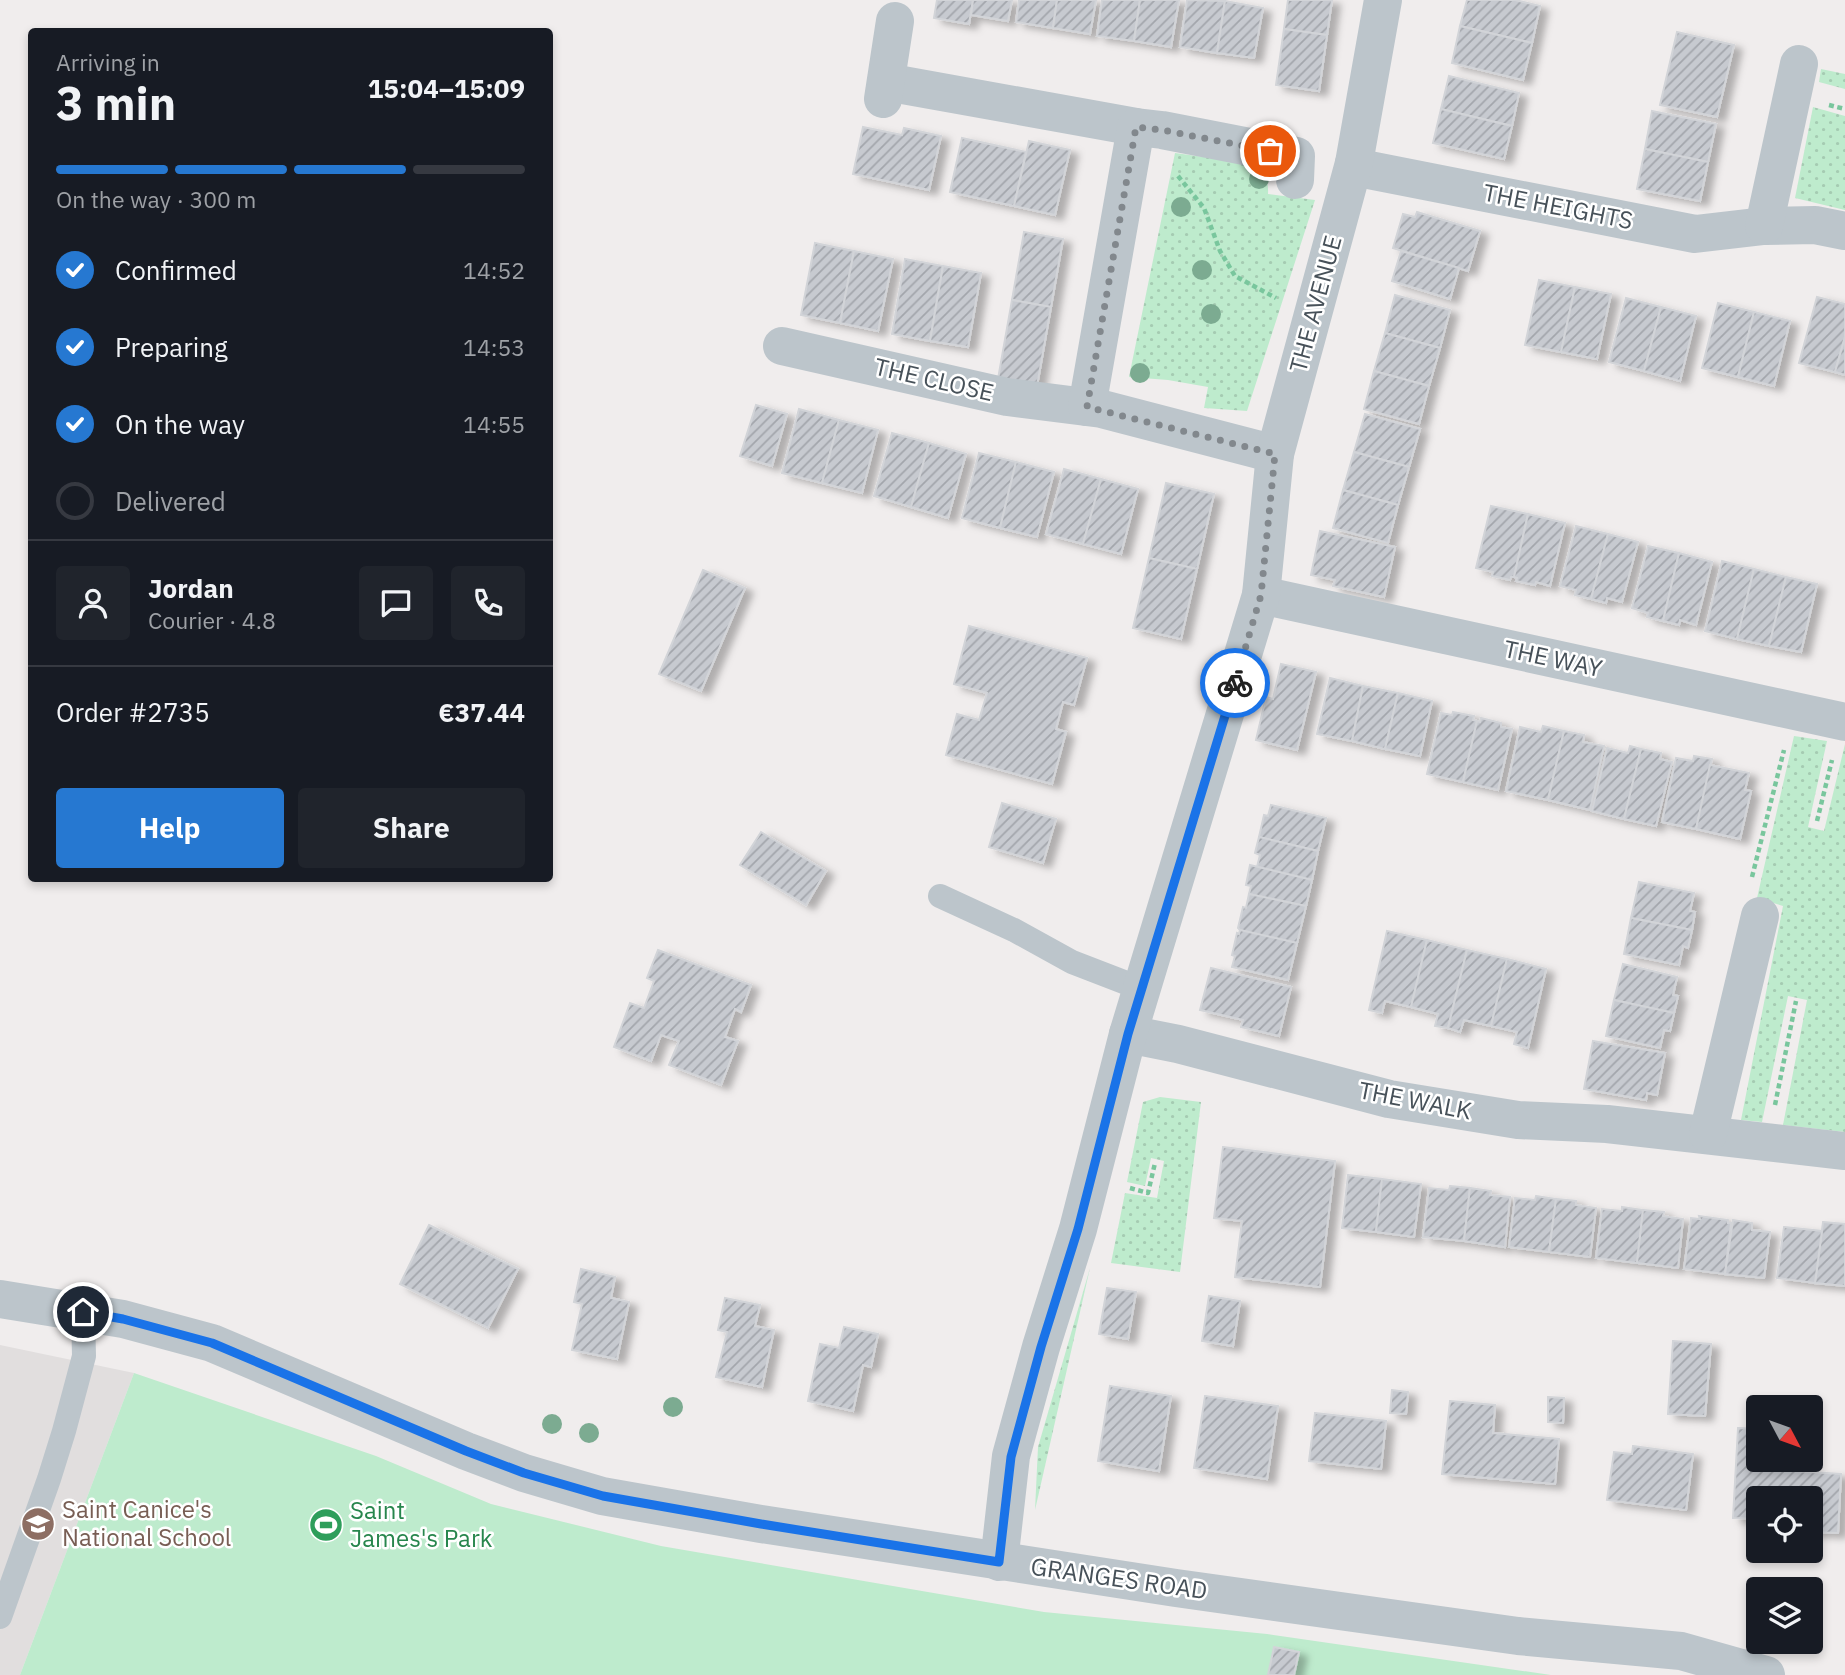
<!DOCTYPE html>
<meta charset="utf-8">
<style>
body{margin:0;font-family:"IBM Plex Sans",sans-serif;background:#20242c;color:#f1f3f6;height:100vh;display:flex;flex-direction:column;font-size:26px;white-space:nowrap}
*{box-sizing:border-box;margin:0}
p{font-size:23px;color:#9ea1a6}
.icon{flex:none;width:38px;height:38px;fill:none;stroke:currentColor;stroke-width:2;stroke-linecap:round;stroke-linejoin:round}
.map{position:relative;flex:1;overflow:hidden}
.details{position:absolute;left:28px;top:28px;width:525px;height:854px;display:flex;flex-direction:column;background:#171b24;border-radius:7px;box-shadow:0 4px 10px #0003}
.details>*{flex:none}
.needle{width:46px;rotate:131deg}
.tools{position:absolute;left:1746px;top:1395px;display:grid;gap:14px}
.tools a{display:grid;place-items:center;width:77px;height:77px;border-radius:7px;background:#171b24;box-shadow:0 4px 10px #0003;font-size:35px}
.pin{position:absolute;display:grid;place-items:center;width:60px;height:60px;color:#fff;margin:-30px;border:4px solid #fff;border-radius:50%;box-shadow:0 2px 7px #0007}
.courier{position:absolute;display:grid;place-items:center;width:70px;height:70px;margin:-35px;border:5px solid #1a73e8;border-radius:50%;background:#fff;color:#222;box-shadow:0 2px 9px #0007}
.summary em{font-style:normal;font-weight:700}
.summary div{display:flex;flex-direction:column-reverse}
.summary{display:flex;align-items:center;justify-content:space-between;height:119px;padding:0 28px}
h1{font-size:46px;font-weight:700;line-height:52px}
.bar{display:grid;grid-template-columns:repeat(4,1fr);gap:10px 7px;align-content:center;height:84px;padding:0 28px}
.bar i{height:9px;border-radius:5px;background:#363941}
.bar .current{background:#2678d1}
.bar p{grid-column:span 4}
.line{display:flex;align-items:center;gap:18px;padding:0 28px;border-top:2px solid #363941}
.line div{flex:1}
.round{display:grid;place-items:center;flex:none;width:74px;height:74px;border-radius:7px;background:#20242c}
ol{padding:0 28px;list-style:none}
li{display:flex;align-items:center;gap:21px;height:77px}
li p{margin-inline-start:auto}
li .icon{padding:7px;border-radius:50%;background:#2678d1;color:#fff;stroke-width:4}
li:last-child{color:#9ea1a6}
li i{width:38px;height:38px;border:4px solid #363941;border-radius:50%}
.cta{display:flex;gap:14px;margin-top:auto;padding:14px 28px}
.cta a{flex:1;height:80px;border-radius:7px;background:#2678d1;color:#fff;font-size:28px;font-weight:700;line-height:80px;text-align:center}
.cta a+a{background:#20242c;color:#f1f3f6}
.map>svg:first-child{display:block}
.education{fill:#e1dede}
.grass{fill:url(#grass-dots)}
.pitch{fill:#beebcd}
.building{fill:url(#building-hatch);stroke:#d2d4d8;stroke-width:2;filter:url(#shadow)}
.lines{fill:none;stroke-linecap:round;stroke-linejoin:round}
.path{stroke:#79c69d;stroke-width:4.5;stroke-dasharray:5 3.5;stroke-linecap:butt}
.service{stroke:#bcc5cb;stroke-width:24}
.minor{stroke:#bcc5cb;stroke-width:38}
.tertiary{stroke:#bcc5cb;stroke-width:38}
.tree{fill:#7cab91}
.done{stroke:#82888d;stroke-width:7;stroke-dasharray:0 12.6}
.route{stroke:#1a73e8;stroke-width:9}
.labels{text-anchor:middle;stroke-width:5;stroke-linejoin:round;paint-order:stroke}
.street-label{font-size:24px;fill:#475159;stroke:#fff}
.education-label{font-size:24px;fill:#785e54;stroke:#fff;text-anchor:start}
.leisure-label{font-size:24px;fill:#27864d;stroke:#fff;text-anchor:start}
</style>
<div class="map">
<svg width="1845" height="1675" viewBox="0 0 1845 1675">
<defs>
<pattern id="grass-dots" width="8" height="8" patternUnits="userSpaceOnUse" patternTransform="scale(1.75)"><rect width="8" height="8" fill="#beebcd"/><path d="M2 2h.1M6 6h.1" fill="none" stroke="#a5cbb2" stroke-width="1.8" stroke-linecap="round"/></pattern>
<pattern id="building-hatch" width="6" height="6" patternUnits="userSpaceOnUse" patternTransform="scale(1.75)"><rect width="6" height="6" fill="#c7cad0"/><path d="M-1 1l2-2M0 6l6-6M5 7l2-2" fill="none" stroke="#a3a6ac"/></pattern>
<filter id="shadow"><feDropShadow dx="8" dy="4.5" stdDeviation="3.5" flood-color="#0004"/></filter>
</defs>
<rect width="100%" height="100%" fill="#f0eded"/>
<!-- education -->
<polygon class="education" points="0,1345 134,1373 20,1675 0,1675"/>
<!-- grass -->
<g class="grass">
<polygon points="1821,69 1845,74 1845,89 1819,82"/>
<polygon points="1813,107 1845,116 1845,210 1795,198"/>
<path d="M 1175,153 L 1247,163 C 1262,168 1269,176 1268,194 L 1315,200 L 1247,411 L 1204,408 L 1208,387 L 1168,380 L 1129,377 Z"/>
<polygon points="1794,736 1827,741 1808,827 1824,831 1845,744 1845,1132 1783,1125 1807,1000 1788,996 1762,1122 1741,1120 1783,906 1757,898"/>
<polygon points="1160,1097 1201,1102 1180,1272 1111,1263 1125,1193 1157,1198 1164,1161 1151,1158 1145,1186 1127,1182 1143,1102"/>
<polygon points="1090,1268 1035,1510 1038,1447"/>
</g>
<!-- pitch -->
<polygon class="pitch" points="134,1373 376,1456 491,1504 661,1546 1044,1612 1267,1634 1551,1675 20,1675"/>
<!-- building -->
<g class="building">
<polygon points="937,0 973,0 969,24 934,18"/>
<polygon points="973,0 1012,0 1008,21 971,15"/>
<polygon points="1019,0 1057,0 1053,28 1016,22"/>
<polygon points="1057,0 1096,0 1090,34 1053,28"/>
<polygon points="1102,0 1140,0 1134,41 1097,36"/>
<polygon points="1140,0 1179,0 1171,47 1134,41"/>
<polygon points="1187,0 1225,1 1217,53 1180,47"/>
<polygon points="1288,0 1332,0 1327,35 1284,29"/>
<polygon points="1467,0 1515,0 1540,6 1532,43 1460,26"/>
<polygon points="1225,1 1263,8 1254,58 1217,53"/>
<polygon points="1460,26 1532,43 1523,80 1452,63"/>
<polygon points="1284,29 1327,35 1319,91 1276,85"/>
<polygon points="1677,32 1734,45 1717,117 1660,105"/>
<polygon points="1449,76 1519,93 1512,126 1441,109"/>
<polygon points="1441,109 1512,126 1504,159 1433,143"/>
<polygon points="1652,111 1716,124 1708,162 1645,149"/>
<polygon points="863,127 902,135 904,128 941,136 929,190 853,174"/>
<polygon points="962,138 1026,152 1014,206 950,192"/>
<polygon points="1029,141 1070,150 1055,215 1014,206"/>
<polygon points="1645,149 1708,162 1700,201 1637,189"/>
<polygon points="1417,212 1480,231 1468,271 1393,248 1403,214 1415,217"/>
<polygon points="1024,232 1063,239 1051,307 1012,300"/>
<polygon points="815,243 854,251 840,323 801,315"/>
<polygon points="854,251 893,259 878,331 840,323"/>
<polygon points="1401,251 1459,268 1450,299 1392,281"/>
<polygon points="905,259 943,266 930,341 892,334"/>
<polygon points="943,266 981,273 968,347 930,341"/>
<polygon points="1539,280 1575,287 1561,352 1525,345"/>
<polygon points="1575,287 1611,294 1597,359 1561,352"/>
<polygon points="1395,295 1450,310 1440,348 1385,333"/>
<polygon points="1817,297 1845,304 1845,337 1835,372 1799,363"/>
<polygon points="1626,298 1661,307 1644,371 1609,362"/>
<polygon points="1012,300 1051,307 1037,386 998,379"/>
<polygon points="1718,303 1754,312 1738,377 1702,368"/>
<polygon points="1661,307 1696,316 1680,381 1644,371"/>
<polygon points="1754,312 1790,321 1774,386 1738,377"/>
<polygon points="1385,333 1440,348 1429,386 1374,371"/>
<polygon points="1845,337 1845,375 1835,372"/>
<polygon points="1374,371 1429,386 1419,424 1364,409"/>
<polygon points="756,405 787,414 772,466 740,456"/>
<polygon points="799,409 839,420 822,483 782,473"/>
<polygon points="1365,414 1420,429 1409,467 1354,452"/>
<polygon points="839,420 878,430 862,493 822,483"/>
<polygon points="892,433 929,443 911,507 874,496"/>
<polygon points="929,443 966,454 948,518 911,507"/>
<polygon points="1354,452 1409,467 1398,505 1343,490"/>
<polygon points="979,453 1016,462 1000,528 962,518"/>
<polygon points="1016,462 1054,472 1037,537 1000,528"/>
<polygon points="1064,469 1101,479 1083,544 1046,534"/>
<polygon points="1101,479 1138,489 1121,554 1083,544"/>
<polygon points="1166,483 1214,494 1197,569 1149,558"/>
<polygon points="1343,490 1398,505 1388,543 1333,528"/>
<polygon points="1491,506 1528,514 1514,577 1511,577 1510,580 1492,576 1493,572 1476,568"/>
<polygon points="1528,514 1565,523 1550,586 1536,582 1535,585 1516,581 1517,578 1514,577"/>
<polygon points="1576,526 1608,534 1591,599 1575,595 1576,590 1560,586"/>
<polygon points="1320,531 1395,547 1384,597 1333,586 1335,580 1311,575"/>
<polygon points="1608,534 1638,542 1622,602 1607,598 1606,603 1591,599"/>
<polygon points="1648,546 1679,553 1663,621 1647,617 1648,613 1632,608"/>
<polygon points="1679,553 1712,562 1696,625 1680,620 1679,625 1663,621"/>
<polygon points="1149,558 1197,569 1181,639 1133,628"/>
<polygon points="1722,561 1754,569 1737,639 1705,631"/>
<polygon points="1754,569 1786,577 1769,646 1737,639"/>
<polygon points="703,570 745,588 701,691 659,674"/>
<polygon points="1786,577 1817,584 1801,652 1769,646"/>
<polygon points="969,626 1087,658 1074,705 1063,702 1056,729 1066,732 1052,784 946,755 957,714 979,720 987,693 954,684"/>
<polygon points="1281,664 1316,672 1297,750 1256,740 1266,697 1273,699"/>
<polygon points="1330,678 1363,686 1352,741 1317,734"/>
<polygon points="1363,686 1398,693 1385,749 1352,741"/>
<polygon points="1398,693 1432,701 1420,756 1385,749"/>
<polygon points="1453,712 1474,716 1473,720 1477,721 1463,782 1427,774 1441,713 1452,715"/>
<polygon points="1481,718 1501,723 1501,727 1512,729 1498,790 1463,782 1477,721 1480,722"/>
<polygon points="1543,726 1564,731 1548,800 1506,791 1520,727 1541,732"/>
<polygon points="1564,731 1584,735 1583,742 1604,746 1590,810 1548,800"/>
<polygon points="1630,746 1641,749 1624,819 1592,811 1607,748 1628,753"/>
<polygon points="1641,749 1661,753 1660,759 1672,762 1656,826 1624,819"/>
<polygon points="1694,756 1712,759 1696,829 1662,822 1676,758 1693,761"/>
<polygon points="1710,765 1749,773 1745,790 1751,791 1740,839 1696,829"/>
<polygon points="1002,803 1056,819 1043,863 989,847"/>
<polygon points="1271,805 1326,818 1318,851 1259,837 1264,815 1268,816"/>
<polygon points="761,832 826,871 806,905 740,865"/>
<polygon points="1259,837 1318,851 1312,880 1257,867 1260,855 1255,853"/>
<polygon points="1250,865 1312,880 1306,906 1249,894 1251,886 1246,885"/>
<polygon points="1639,882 1694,893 1690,911 1695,912 1692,930 1631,918"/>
<polygon points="1249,894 1306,906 1297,943 1240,930 1238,928 1243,907 1246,908"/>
<polygon points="1631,918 1692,930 1688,948 1683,946 1679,965 1624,954"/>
<polygon points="1240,930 1297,943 1288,980 1232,967 1235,956 1232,955 1237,933 1239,934"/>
<polygon points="1387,931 1427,940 1411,1007 1385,1001 1382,1013 1369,1010"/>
<polygon points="1427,940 1467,950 1448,1028 1435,1026 1438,1014 1411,1007"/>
<polygon points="658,950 751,985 741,1012 735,1009 725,1037 738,1041 721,1085 669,1065 679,1041 661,1035 651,1061 614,1047 630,1003 644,1008 654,981 647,978"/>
<polygon points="1467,950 1507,959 1491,1026 1464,1020 1460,1032 1448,1028"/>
<polygon points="1507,959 1546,969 1528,1048 1514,1044 1517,1032 1491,1026"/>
<polygon points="1623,964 1677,977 1673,995 1678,996 1674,1013 1614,1000"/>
<polygon points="1211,968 1291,987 1279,1036 1241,1027 1243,1020 1200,1010"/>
<polygon points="1614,1000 1674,1013 1670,1031 1664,1030 1660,1048 1606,1036"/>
<polygon points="1593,1041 1665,1053 1657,1095 1647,1093 1646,1100 1584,1089"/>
<polygon points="1223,1147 1335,1161 1320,1287 1235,1277 1242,1221 1214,1218"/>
<polygon points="1348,1175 1382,1179 1376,1232 1342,1228"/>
<polygon points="1382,1179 1421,1184 1414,1237 1376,1232"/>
<polygon points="1450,1186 1470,1188 1464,1241 1423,1237 1429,1188 1449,1190"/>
<polygon points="1470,1188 1491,1191 1490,1195 1510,1197 1505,1247 1464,1241"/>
<polygon points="1536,1196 1556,1199 1549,1252 1509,1247 1515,1198 1535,1200"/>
<polygon points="1556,1199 1576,1201 1576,1205 1596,1208 1590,1257 1549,1252"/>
<polygon points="1622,1207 1643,1210 1637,1263 1596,1258 1602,1209 1622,1211"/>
<polygon points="1643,1210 1664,1212 1663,1216 1683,1219 1678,1268 1637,1263"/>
<polygon points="1699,1216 1728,1220 1728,1223 1731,1223 1725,1274 1684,1269 1691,1218 1700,1219"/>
<polygon points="1733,1220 1752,1223 1752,1230 1770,1232 1764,1278 1725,1274"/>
<polygon points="1823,1222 1845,1224 1845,1286 1815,1283"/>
<polygon points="429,1225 518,1269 488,1328 400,1284"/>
<polygon points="1784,1227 1822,1231 1815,1283 1777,1278"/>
<polygon points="581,1269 615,1277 611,1298 629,1302 617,1359 572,1350 582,1304 574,1302"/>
<polygon points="1107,1288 1136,1292 1128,1339 1099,1334"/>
<polygon points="1209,1296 1240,1301 1233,1346 1202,1341"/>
<polygon points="725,1298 760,1305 755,1326 774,1330 762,1387 716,1377 727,1332 718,1330"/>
<polygon points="844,1327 878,1334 871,1367 863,1365 853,1411 808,1401 820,1344 839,1348"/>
<polygon points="1673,1341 1711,1344 1705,1416 1668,1414"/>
<polygon points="1110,1386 1171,1396 1159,1471 1098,1461"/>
<polygon points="1392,1390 1408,1392 1406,1414 1390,1413"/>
<polygon points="1205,1396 1278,1406 1267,1479 1194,1468"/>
<polygon points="1548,1397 1564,1398 1563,1423 1548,1422"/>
<polygon points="1450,1401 1495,1405 1493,1433 1559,1439 1555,1484 1442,1474"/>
<polygon points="1315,1413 1386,1421 1381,1469 1309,1461"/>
<polygon points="1738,1428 1759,1429 1759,1460 1778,1460 1780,1461 1780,1470 1841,1474 1838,1533 1811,1532 1811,1498 1759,1498 1759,1519 1733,1518"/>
<polygon points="1633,1446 1693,1454 1686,1510 1607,1500 1614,1452 1632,1454"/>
<polygon points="1274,1647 1299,1652 1294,1675 1268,1675"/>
</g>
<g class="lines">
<!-- path -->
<g class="path">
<polyline points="1829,105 1845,109"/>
<polyline points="1178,176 1204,208 1220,251 1235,276 1276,298"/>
<polyline points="1817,821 1832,760"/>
<polyline points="1752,877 1784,750"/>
<polyline points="1775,1105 1796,1001"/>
<polyline points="1130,1188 1148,1193 1155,1163"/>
</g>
<!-- service -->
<g class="service">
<polyline points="940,896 1014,930 1072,962 1142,989"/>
<polyline points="0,1617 49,1479 64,1431 84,1356 83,1312"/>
</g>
<!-- minor -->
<g class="minor">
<polyline points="886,82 1136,127 1162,130 1296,156 1295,180"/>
<polyline points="883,99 895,21"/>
<polyline points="1354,163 1369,170 1695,234 1764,226 1815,225 1845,231"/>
<polyline points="1764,226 1799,64"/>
<polyline points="782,346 1007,397 1102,409 1275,454"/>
<polyline points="1087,407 1136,127"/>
<polyline points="1261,595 1845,722"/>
<polyline points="1128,1034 1178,1044 1389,1099 1518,1120 1607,1124 1845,1151"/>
<polyline points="1708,1134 1760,916"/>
<polyline points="999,1562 1011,1456 1041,1347 1078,1229 1128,1034 1261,595 1275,454 1354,163 1383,0"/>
</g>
<!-- tertiary -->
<polyline class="tertiary" points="0,1299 123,1319 212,1343 466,1451 524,1473 602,1496 761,1524 1176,1588 1518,1636 1681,1651 1766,1675"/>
</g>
<!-- trees -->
<g class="tree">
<circle cx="1259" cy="179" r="10"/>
<circle cx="1181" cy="207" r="10"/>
<circle cx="1202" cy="270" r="10"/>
<circle cx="1211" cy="314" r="10"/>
<circle cx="1140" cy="373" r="10"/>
<circle cx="673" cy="1407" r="10"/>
<circle cx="552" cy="1424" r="10"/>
<circle cx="589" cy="1433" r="10"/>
</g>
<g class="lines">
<!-- done -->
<polyline class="done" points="1235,683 1261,595 1275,454 1087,407 1136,127 1162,130 1270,151"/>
<!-- route -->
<polyline class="route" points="83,1312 123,1319 212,1343 466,1451 524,1473 603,1496 761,1524 999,1562 1011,1457 1041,1347 1078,1229 1128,1034 1235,683"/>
</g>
<!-- icons -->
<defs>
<g id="school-disc" transform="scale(1.75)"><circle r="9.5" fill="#8d6e63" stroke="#fff"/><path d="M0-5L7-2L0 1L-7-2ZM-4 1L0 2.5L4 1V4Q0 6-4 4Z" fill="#fff"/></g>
<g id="stadium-disc" transform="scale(1.75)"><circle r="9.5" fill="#2e9e5b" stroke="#fff"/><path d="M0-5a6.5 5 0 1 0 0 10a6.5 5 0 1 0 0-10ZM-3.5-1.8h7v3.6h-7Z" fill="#fff"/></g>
</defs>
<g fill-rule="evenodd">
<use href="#school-disc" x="38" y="1524"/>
<use href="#stadium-disc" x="326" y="1525"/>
</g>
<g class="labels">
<!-- street labels -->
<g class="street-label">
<text transform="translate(1558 207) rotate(11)" y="8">THE HEIGHTS</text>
<text transform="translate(1316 304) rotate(-75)" y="8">THE AVENUE</text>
<text transform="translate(934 380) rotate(13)" y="8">THE CLOSE</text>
<text transform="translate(1553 659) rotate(12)" y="8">THE WAY</text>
<text transform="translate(1415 1101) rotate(11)" y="8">THE WALK</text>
<text transform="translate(1119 1579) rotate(8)" y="8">GRANGES ROAD</text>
</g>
<!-- education labels -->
<g class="education-label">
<text x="62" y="1518">Saint Canice's<tspan x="62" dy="28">National School</tspan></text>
</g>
<!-- leisure labels -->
<g class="leisure-label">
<text x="350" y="1519">Saint<tspan x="350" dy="28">James's Park</tspan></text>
</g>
</g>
</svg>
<div class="tools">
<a><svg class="needle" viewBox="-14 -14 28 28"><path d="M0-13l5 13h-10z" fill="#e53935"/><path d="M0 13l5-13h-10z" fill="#9ea1a6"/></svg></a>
<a><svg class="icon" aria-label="locate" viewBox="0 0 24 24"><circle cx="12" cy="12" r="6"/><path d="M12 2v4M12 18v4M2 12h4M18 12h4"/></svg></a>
<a><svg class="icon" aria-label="layers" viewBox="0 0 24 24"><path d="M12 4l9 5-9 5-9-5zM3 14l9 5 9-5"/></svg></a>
</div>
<div class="pin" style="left:1270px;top:151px;background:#ea580c"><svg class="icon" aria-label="bag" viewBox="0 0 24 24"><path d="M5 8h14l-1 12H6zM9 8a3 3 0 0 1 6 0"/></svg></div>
<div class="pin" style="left:83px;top:1312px;background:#1f2937"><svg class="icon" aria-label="home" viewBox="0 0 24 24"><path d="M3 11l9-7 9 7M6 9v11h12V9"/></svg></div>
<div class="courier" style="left:1235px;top:683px"><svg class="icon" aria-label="bike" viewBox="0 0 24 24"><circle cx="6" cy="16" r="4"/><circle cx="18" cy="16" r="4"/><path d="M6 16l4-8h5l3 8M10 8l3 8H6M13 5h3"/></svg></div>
<section class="details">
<div class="summary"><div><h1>3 min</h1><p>Arriving in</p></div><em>15:04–15:09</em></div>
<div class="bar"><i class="current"></i><i class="current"></i><i class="current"></i><i></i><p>On the way · 300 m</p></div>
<ol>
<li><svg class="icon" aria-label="check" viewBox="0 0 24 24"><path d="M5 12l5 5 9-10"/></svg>Confirmed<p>14:52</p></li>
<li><svg class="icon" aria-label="check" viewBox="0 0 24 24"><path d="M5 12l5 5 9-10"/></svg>Preparing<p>14:53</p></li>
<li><svg class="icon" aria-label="check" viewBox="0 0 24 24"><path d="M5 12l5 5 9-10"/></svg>On the way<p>14:55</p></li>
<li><i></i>Delivered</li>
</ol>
<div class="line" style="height:126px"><a class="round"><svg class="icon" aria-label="person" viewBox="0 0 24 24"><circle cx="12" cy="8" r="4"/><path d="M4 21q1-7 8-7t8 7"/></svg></a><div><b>Jordan</b><p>Courier · 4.8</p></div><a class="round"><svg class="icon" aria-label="chat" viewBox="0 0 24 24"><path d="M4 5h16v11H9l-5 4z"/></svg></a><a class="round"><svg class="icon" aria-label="phone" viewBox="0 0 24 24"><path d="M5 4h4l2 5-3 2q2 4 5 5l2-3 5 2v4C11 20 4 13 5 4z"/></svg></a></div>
<div class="line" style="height:91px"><div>Order #2735</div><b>€37.44</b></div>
<div class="cta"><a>Help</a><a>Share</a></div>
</section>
</div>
